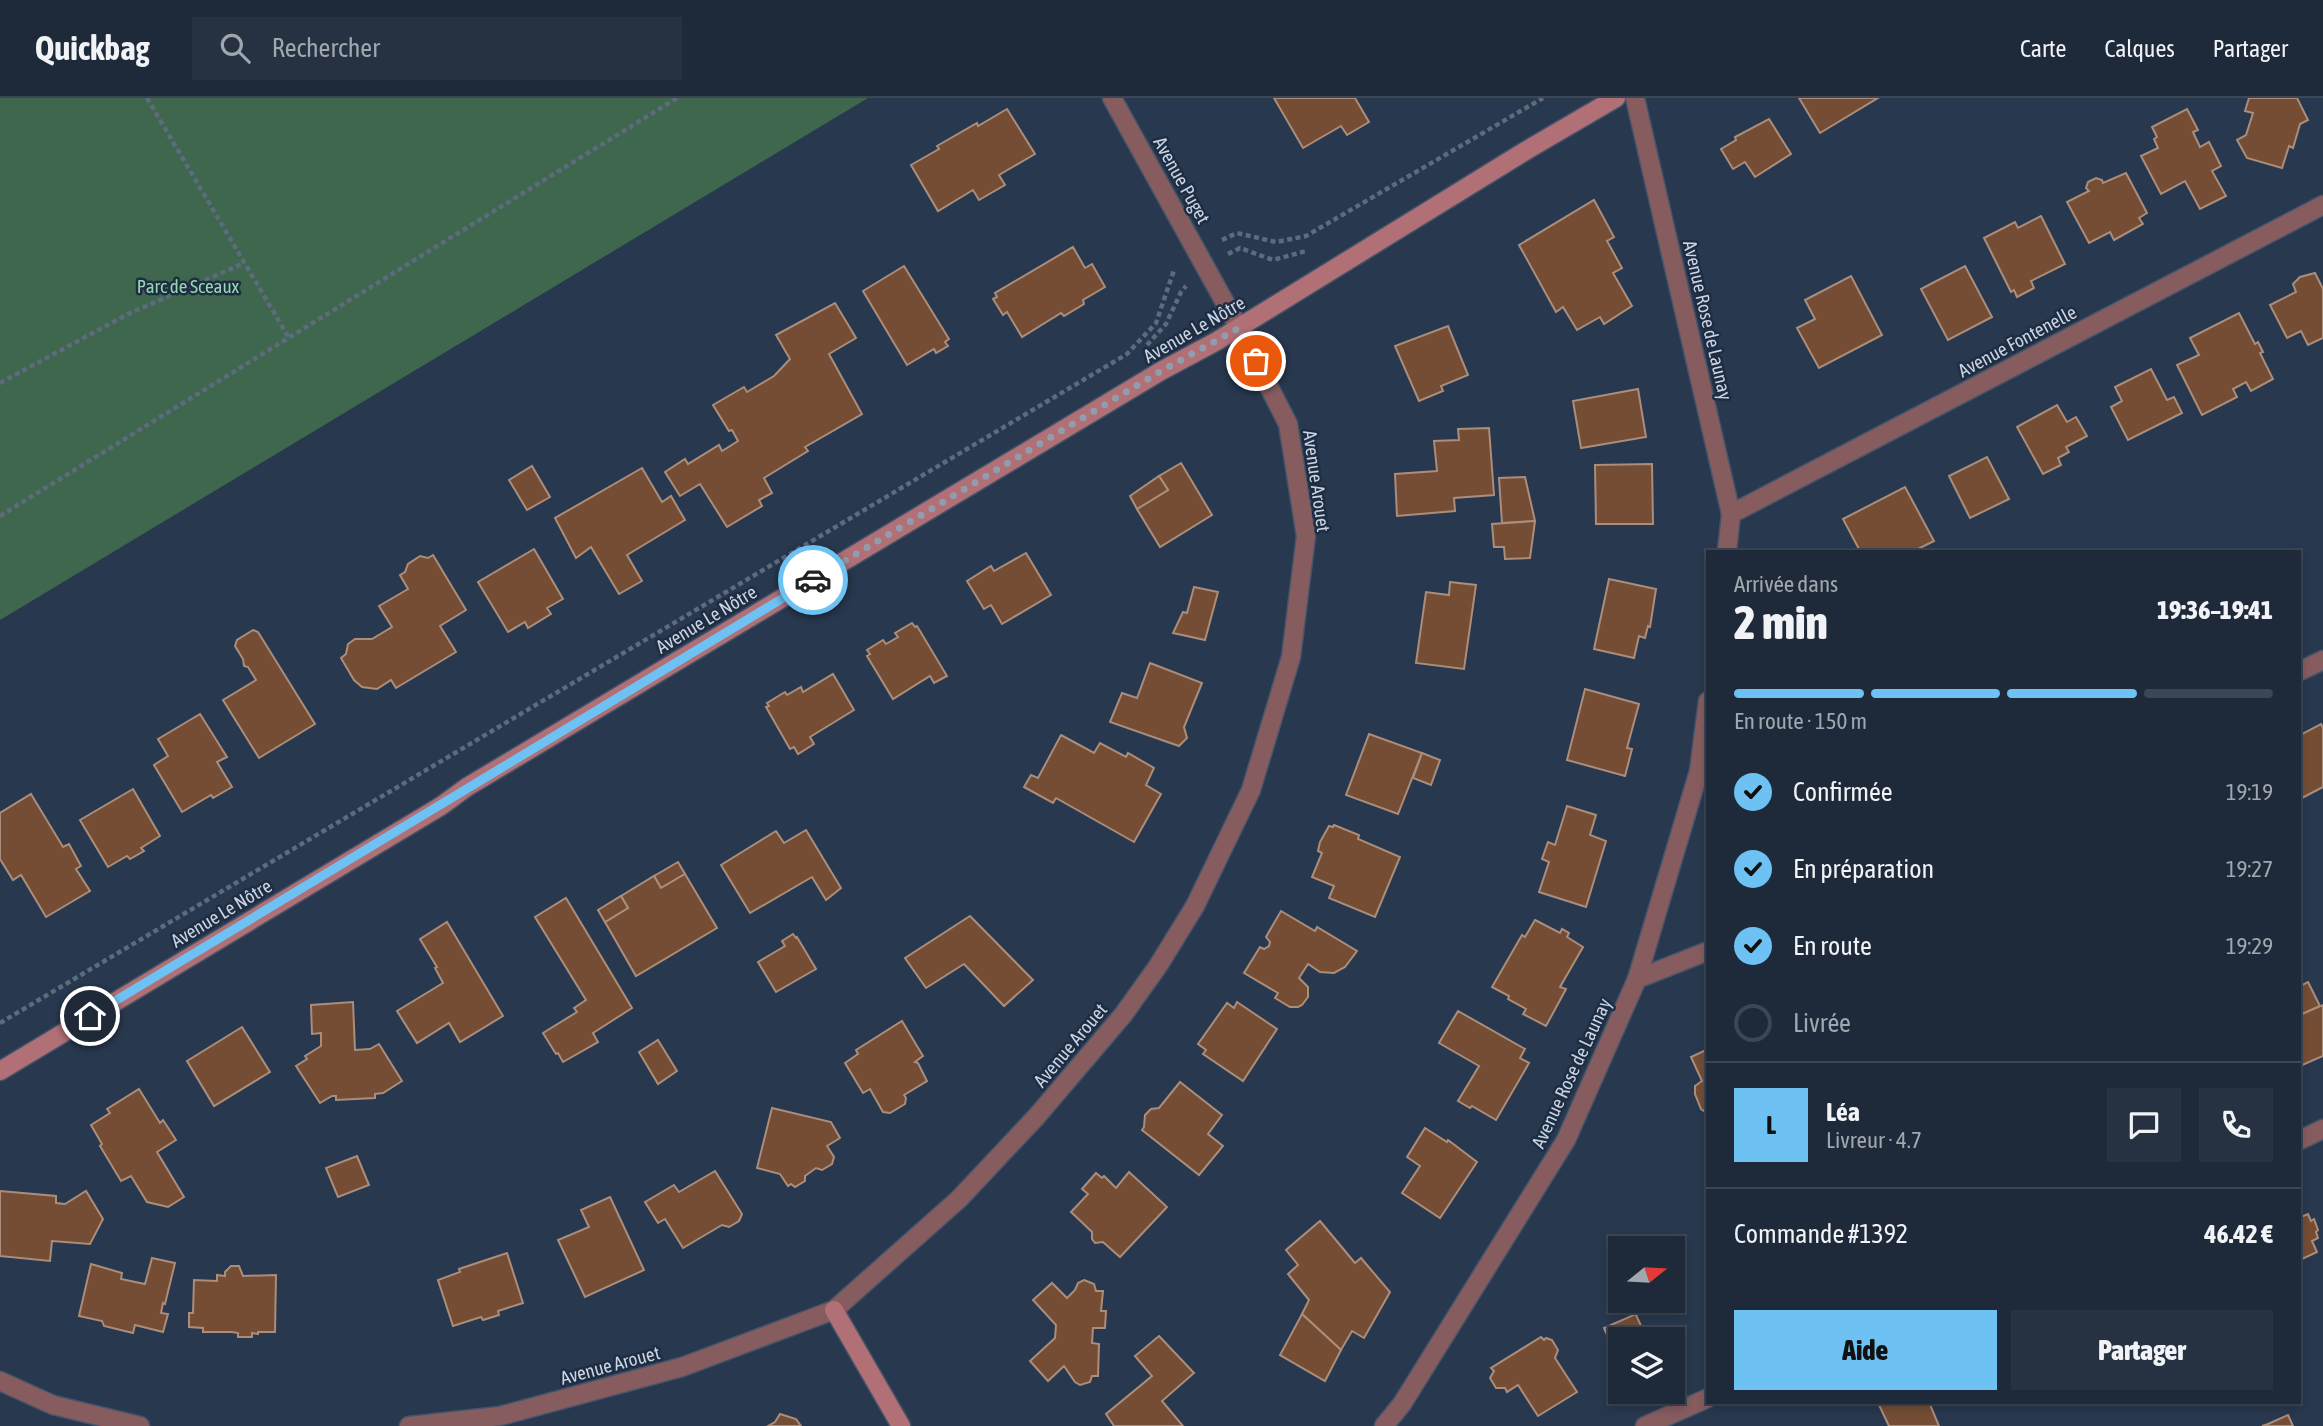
<!DOCTYPE html>
<html lang="fr">
<meta charset="utf-8">
<style>
body{margin:0;font-family:"Asap Condensed",sans-serif;background:#263242;color:#f1f3f6;height:100vh;display:flex;flex-direction:column;font-size:26px;white-space:nowrap}
*{box-sizing:border-box;margin:0}
p{font-size:23px;color:#a1a7af}
.icon{flex:none;width:38px;height:38px;fill:none;stroke:currentColor;stroke-width:2;stroke-linecap:round;stroke-linejoin:round}
.map{position:relative;flex:1;overflow:hidden}
.side{position:absolute;left:1706px;top:452px;width:595px;height:854px;display:flex;flex-direction:column;background:#1e2a3a;border-radius:0px;box-shadow:0 4px 10px #0003,0 0 0 2px #3c4654}
.side>*{flex:none}
.needle{width:46px;rotate:72deg}
.buttons{position:absolute;left:1608px;top:1138px;display:grid;gap:14px}
.buttons a{display:grid;place-items:center;width:77px;height:77px;border-radius:0px;background:#1e2a3a;box-shadow:0 4px 10px #0003,0 0 0 2px #3c4654;font-size:35px}
.pin{position:absolute;display:grid;place-items:center;width:60px;height:60px;color:#fff;margin:-30px;border:4px solid #fff;border-radius:50%;box-shadow:0 2px 7px #0007}
.courier{position:absolute;display:grid;place-items:center;width:70px;height:70px;margin:-35px;border:5px solid #6dc2f3;border-radius:50%;background:#fff;color:#222;box-shadow:0 2px 9px #0007}
.summary em{font-style:normal;font-weight:800}
.summary div{display:flex;flex-direction:column-reverse}
.summary{display:flex;align-items:center;justify-content:space-between;height:119px;padding:0 28px}
h1{font-size:46px;font-weight:800;line-height:52px}
.bar{display:grid;grid-template-columns:repeat(4,1fr);gap:10px 7px;align-content:center;height:84px;padding:0 28px}
.bar i{height:9px;border-radius:5px;background:#3c4654}
.bar .current{background:#6dc2f3}
.bar p{grid-column:span 4}
.line{display:flex;align-items:center;gap:18px;padding:0 28px;border-top:2px solid #3c4654}
.line div{flex:1}
.round{display:grid;place-items:center;flex:none;width:74px;height:74px;border-radius:0px;background:#263242}
ol{padding:0 28px;list-style:none}
li{display:flex;align-items:center;gap:21px;height:77px}
li p{margin-inline-start:auto}
li .icon{padding:7px;border-radius:50%;background:#6dc2f3;color:#111;stroke-width:4}
li:last-child{color:#a1a7af}
li i{width:38px;height:38px;border:4px solid #3c4654;border-radius:50%}
.action{display:flex;gap:14px;margin-top:auto;padding:14px 28px}
.action a{flex:1;height:80px;border-radius:0px;background:#6dc2f3;color:#111;font-size:28px;font-weight:800;line-height:80px;text-align:center}
.action a+a{background:#263242;color:#f1f3f6}
header{display:flex;align-items:center;gap:42px;box-sizing:border-box;height:98px;padding:0 35px;background:#1e2a3a;border-bottom:2px solid #3c4654}
header strong{font-size:33px}
nav{display:flex;gap:38px;margin-inline-start:auto;font-size:24px}
.search{width:490px;height:63px;background:#263242;display:flex;align-items:center;gap:18px;box-sizing:border-box;padding:0 24px;border-radius:0px;color:#a1a7af;font-size:26px}
.map>svg:first-child{display:block}
.green{fill:#3f674d}
.building{fill:#744d34;stroke:#ab8d7b;stroke-width:2}
.lines{fill:none;stroke-linecap:round;stroke-linejoin:round}
.street-casing{stroke:#455469;stroke-width:21}
.secondary-casing{stroke:#455469;stroke-width:21}
.path{stroke:#5d6b7e;stroke-width:4.5;stroke-dasharray:5 3.5;stroke-linecap:butt}
.street{stroke:#865c5f;stroke-width:18}
.secondary{stroke:#b16f76;stroke-width:18}
.done{stroke:#919dae;stroke-width:7;stroke-dasharray:0 12.6}
.route{stroke:#6dc2f3;stroke-width:9}
.labels{text-anchor:middle;stroke-width:5;stroke-linejoin:round;paint-order:stroke}
.street-label{font-size:19px;fill:#cad4e2;stroke:#1e2d43}
.park-label{font-size:19px;fill:#95d9ab;stroke:#1e2d43}
</style>
<header>
<strong>Quickbag</strong>
<div class="search"><svg class="icon" aria-label="search" viewBox="0 0 24 24"><circle cx="10" cy="10" r="6"/><path d="M15 15l6 6"/></svg>Rechercher</div>
<nav><a>Carte</a><a>Calques</a><a>Partager</a></nav>
</header>
<div class="map">
<svg width="2323" height="1328" viewBox="0 0 2323 1328">
<rect width="100%" height="100%" fill="#28384e"/>
<!-- green -->
<polygon class="green" points="0,0 868,0 0,522"/>
<!-- building -->
<g class="building">
<polygon points="1274,0 1355,0 1369,24 1347,37 1341,28 1303,50"/>
<polygon points="1799,0 1878,0 1820,35"/>
<polygon points="2249,0 2297,0 2308,22 2300,26 2293,50 2289,48 2282,70 2247,60 2237,42 2246,37 2253,15 2245,13"/>
<polygon points="1007,11 1035,56 999,77 1005,87 979,102 973,92 938,113 911,67 939,51 937,48 977,25 978,28"/>
<polygon points="2187,11 2198,32 2193,34 2200,49 2209,44 2221,68 2212,73 2226,98 2200,111 2185,83 2161,96 2141,58 2158,50 2154,41 2157,39 2152,29"/>
<polygon points="1769,21 1791,56 1755,79 1745,64 1733,71 1721,51 1736,42 1735,39"/>
<polygon points="2126,75 2147,115 2139,120 2143,126 2114,142 2110,134 2089,145 2067,104 2089,93 2086,90 2088,84 2096,80 2102,82 2103,85"/>
<polygon points="1594,102 1614,139 1607,143 1622,170 1613,175 1632,208 1604,226 1600,219 1577,232 1563,209 1556,214 1519,147"/>
<polygon points="2041,118 2065,166 2031,183 2034,190 2017,199 2014,192 2011,194 1984,140 2015,124 2018,130"/>
<polygon points="1073,149 1085,170 1092,166 1105,189 1083,202 1084,206 1064,218 1061,215 1022,239 1007,214 1003,217 993,201 997,199 995,195"/>
<polygon points="904,168 949,241 945,244 948,248 936,255 934,251 907,267 863,193"/>
<polygon points="1965,168 1992,219 1948,242 1921,191"/>
<polygon points="2315,175 2323,191 2323,240 2308,247 2301,233 2287,240 2270,207 2296,194 2293,186 2300,179"/>
<polygon points="1851,178 1882,237 1819,270 1797,230 1815,221 1805,202"/>
<polygon points="835,205 856,240 829,256 862,316 805,349 808,353 764,380 772,395 759,402 762,408 727,429 700,386 680,398 665,374 685,361 688,366 719,347 722,353 738,343 732,332 729,333 713,307 744,289 747,294 774,278 790,261 776,237"/>
<polygon points="2239,215 2255,246 2258,244 2263,254 2260,255 2273,281 2251,293 2246,284 2233,291 2237,299 2202,317 2177,267 2199,257 2190,240"/>
<polygon points="1448,228 1468,277 1441,288 1443,293 1419,303 1395,248"/>
<polygon points="2151,271 2167,302 2174,299 2182,315 2128,342 2111,309 2122,303 2115,289"/>
<polygon points="1638,291 1646,339 1581,350 1573,303"/>
<polygon points="2057,307 2067,324 2076,319 2087,338 2066,349 2069,354 2058,360 2061,367 2043,376 2017,329"/>
<polygon points="1489,330 1494,397 1454,400 1455,413 1397,418 1395,376 1437,373 1434,343 1459,342 1458,331"/>
<polygon points="1987,359 2009,401 1970,420 1949,378"/>
<polygon points="1181,365 1212,417 1160,449 1137,411 1168,392 1159,378"/>
<polygon points="1652,366 1653,426 1596,426 1595,367"/>
<polygon points="532,368 550,399 527,412 509,382"/>
<polygon points="642,370 662,404 671,398 685,422 627,457 642,483 619,496 591,449 576,460 555,420"/>
<polygon points="1159,378 1168,392 1137,411 1130,398"/>
<polygon points="1525,379 1535,423 1502,425 1499,380"/>
<polygon points="1905,389 1934,443 1914,453 1860,453 1843,421"/>
<polygon points="1535,423 1530,460 1505,461 1504,449 1494,449 1492,426"/>
<polygon points="534,451 563,501 547,510 551,516 528,530 525,524 508,534 478,484"/>
<polygon points="1026,455 1051,497 1002,526 991,507 984,511 967,483 991,468 994,473"/>
<polygon points="433,457 466,512 440,528 456,554 396,590 391,582 377,591 362,589 354,582 341,560 346,556 348,546 355,541 372,541 392,529 379,508 408,491 400,477 405,474 408,466 420,458 428,460"/>
<polygon points="1609,481 1656,491 1650,529 1648,528 1645,540 1639,538 1634,560 1594,551"/>
<polygon points="1450,484 1476,487 1464,571 1416,565 1426,494 1449,497"/>
<polygon points="1194,489 1218,494 1205,542 1173,535 1183,514 1187,515"/>
<polygon points="912,525 915,529 917,528 947,578 934,585 930,578 893,601 867,558 870,556 867,552 883,542 886,546 898,539 895,535"/>
<polygon points="253,532 258,534 315,626 259,660 223,602 256,582 248,569 244,568 243,561 235,548 237,542"/>
<polygon points="1150,565 1202,585 1184,629 1187,640 1179,648 1110,624 1122,595 1137,600"/>
<polygon points="833,576 854,612 810,639 814,646 798,656 794,649 790,651 766,609 769,608 767,605 785,594 787,597 801,589 803,594"/>
<polygon points="1585,591 1639,606 1627,650 1632,651 1625,678 1567,662"/>
<polygon points="200,616 227,659 217,664 232,689 213,700 211,697 182,714 154,667 168,658 158,641"/>
<polygon points="2321,626 2323,630 2323,689 2300,701 2300,637"/>
<polygon points="1369,636 1422,655 1398,716 1346,697"/>
<polygon points="1061,637 1094,655 1100,645 1126,659 1128,655 1154,670 1146,687 1161,696 1134,744 1056,700 1053,705 1024,689 1031,677 1038,680"/>
<polygon points="1422,655 1440,662 1431,687 1413,680"/>
<polygon points="133,691 160,738 141,750 144,753 130,761 127,758 108,769 80,722"/>
<polygon points="31,696 63,749 69,746 81,768 76,771 90,793 46,819 21,777 13,782 0,761 0,715"/>
<polygon points="1567,708 1596,717 1590,737 1606,743 1586,809 1539,794 1549,764 1542,761 1548,744 1555,747"/>
<polygon points="1334,727 1359,737 1358,741 1400,759 1375,819 1329,800 1334,788 1312,779 1322,755 1318,753 1320,744 1329,728 1333,729"/>
<polygon points="806,732 841,790 826,802 812,779 750,815 721,767 776,733 784,745"/>
<polygon points="678,764 685,776 661,790 654,778"/>
<polygon points="685,776 717,830 636,878 605,824 628,810 621,798 654,778 661,790"/>
<polygon points="621,798 628,810 605,824 598,812"/>
<polygon points="566,800 632,910 593,935 598,944 563,964 558,955 556,956 543,935 577,914 574,910 586,902 535,819"/>
<polygon points="1281,813 1315,833 1317,829 1357,853 1345,869 1334,875 1320,874 1308,866 1299,880 1308,889 1308,899 1302,907 1298,909 1290,909 1275,900 1278,895 1244,875 1260,849 1264,851 1269,848 1270,844 1266,839"/>
<polygon points="970,818 1033,882 1004,908 964,866 926,890 905,860"/>
<polygon points="1535,822 1560,835 1562,831 1569,835 1567,839 1583,849 1560,889 1566,891 1546,928 1523,916 1526,911 1508,901 1509,898 1492,889 1522,837 1525,839"/>
<polygon points="447,824 503,918 460,944 449,925 417,945 397,913 443,885 435,870 437,869 420,841"/>
<polygon points="793,836 796,840 797,839 816,871 776,894 758,864 785,848 782,843"/>
<polygon points="2308,884 2320,908 2300,917 2300,888"/>
<polygon points="353,904 355,952 370,951 379,946 402,983 383,995 375,996 375,1000 336,1002 336,998 332,998 320,1005 296,968 307,961 305,958 321,948 321,935 312,936 311,907"/>
<polygon points="1237,904 1277,931 1243,983 1203,956 1206,952 1198,946 1227,905 1234,910"/>
<polygon points="2323,907 2323,958 2300,968 2300,917"/>
<polygon points="1458,913 1525,951 1520,960 1529,965 1496,1022 1472,1008 1470,1010 1458,1003 1479,968 1439,945"/>
<polygon points="902,923 923,958 915,964 918,965 927,983 904,997 906,1000 905,1006 890,1015 883,1014 870,991 863,995 845,965 858,956 856,952"/>
<polygon points="242,929 270,974 214,1008 187,963"/>
<polygon points="658,942 677,973 658,986 639,954"/>
<polygon points="1708,951 1708,1014 1707,1015 1701,1011 1695,996 1695,988 1702,983 1691,959"/>
<polygon points="1180,984 1222,1017 1208,1036 1223,1048 1199,1077 1142,1032 1144,1029 1145,1017 1151,1011 1159,1010"/>
<polygon points="139,991 160,1025 163,1022 176,1042 157,1054 184,1099 168,1109 147,1104 131,1078 121,1083 100,1048 102,1046 91,1027 110,1015 107,1011"/>
<polygon points="772,1010 831,1024 840,1040 827,1048 834,1059 832,1066 822,1072 816,1070 805,1078 805,1083 795,1089 791,1086 788,1088 780,1076 757,1070"/>
<polygon points="1425,1030 1447,1044 1448,1042 1477,1064 1440,1120 1402,1095 1420,1068 1407,1059"/>
<polygon points="357,1058 369,1087 338,1099 326,1070"/>
<polygon points="715,1073 742,1116 739,1123 729,1129 722,1127 683,1150 665,1121 658,1125 645,1104 674,1087 679,1094"/>
<polygon points="1129,1074 1167,1109 1120,1159 1103,1144 1095,1145 1092,1141 1092,1134 1071,1114 1088,1096 1082,1091 1096,1075 1102,1080 1104,1078 1116,1090"/>
<polygon points="0,1093 56,1098 56,1105 65,1106 86,1093 103,1121 90,1146 52,1143 50,1163 0,1158"/>
<polygon points="610,1099 644,1172 585,1199 558,1142 589,1129 581,1112"/>
<polygon points="2300,1116 2301,1119 2308,1116 2311,1123 2314,1121 2318,1132 2316,1134 2318,1140 2312,1143 2317,1154 2300,1162"/>
<polygon points="1320,1123 1355,1165 1361,1160 1390,1194 1364,1240 1352,1233 1341,1252 1302,1216 1309,1202 1288,1176 1298,1167 1286,1152"/>
<polygon points="507,1155 523,1205 498,1213 499,1217 483,1222 481,1219 453,1228 438,1182 460,1174 459,1171"/>
<polygon points="152,1160 175,1165 165,1206 163,1205 161,1215 168,1216 163,1234 135,1227 133,1235 104,1228 102,1223 79,1218 91,1166 122,1175 121,1181 145,1186"/>
<polygon points="231,1168 239,1168 243,1178 276,1177 275,1234 258,1234 258,1236 252,1235 252,1239 238,1239 238,1235 232,1234 203,1234 203,1230 189,1229 189,1215 193,1215 194,1182 217,1183 217,1177 225,1178 225,1174"/>
<polygon points="1084,1182 1094,1186 1096,1193 1103,1193 1101,1213 1106,1213 1105,1230 1093,1230 1092,1245 1099,1246 1098,1278 1092,1278 1090,1284 1080,1287 1075,1284 1064,1268 1048,1283 1030,1263 1055,1240 1056,1227 1033,1202 1052,1185 1067,1200 1075,1192 1078,1185"/>
<polygon points="1630,1202 1641,1202 1645,1213 1636,1217 1647,1241 1620,1241 1620,1266 1604,1230 1634,1217 1628,1203"/>
<polygon points="1302,1216 1341,1252 1325,1283 1280,1257"/>
<polygon points="1159,1238 1194,1275 1162,1303 1183,1328 1114,1328 1106,1316 1152,1278 1135,1258"/>
<polygon points="1541,1239 1544,1242 1546,1240 1552,1242 1558,1252 1555,1260 1577,1294 1538,1318 1518,1287 1507,1294 1505,1290 1496,1290 1490,1280 1494,1273 1491,1270"/>
<polygon points="1882,1304 1929,1304 1939,1328 1889,1328 1878,1305"/>
<polygon points="780,1316 796,1321 801,1328 768,1328 775,1324"/>
<polygon points="2288,1317 2293,1328 2262,1328 2268,1326"/>
</g>
<g class="lines">
<!-- street casing -->
<g class="street-casing">
<g id="street">
<polyline points="1635,0 1731,416 1727,453"/>
<polyline points="1731,416 2323,107"/>
<polyline points="2300,573 2323,562"/>
<polyline points="1637,881 1708,853"/>
<polyline points="2300,1042 2323,1031"/>
<polyline points="0,1283 53,1307 140,1328"/>
<polyline points="409,1328 500,1318 682,1269 834,1212 959,1101 1037,1018 1123,917 1158,868 1195,808 1251,692 1291,559 1306,438 1288,326 1239,230 1112,0"/>
<polyline points="1384,1328 1402,1306 1566,1042 1637,881 1699,673 1708,603"/>
<polyline points="1645,1328 1708,1300"/>
</g>
</g>
<!-- secondary casing -->
<g class="secondary-casing">
<g id="secondary">
<polyline points="0,973 441,708 467,689 1161,273 1217,243 1527,52 1616,0"/>
<polyline points="834,1212 901,1328"/>
</g>
</g>
<!-- path -->
<g class="path">
<polyline points="147,0 289,240"/>
<polyline points="1222,142 1237,135 1276,144 1306,138 1543,0"/>
<polyline points="1228,156 1240,150 1273,162 1306,153"/>
<polyline points="1147,247 1166,226 1181,194 1186,188"/>
<polyline points="0,285 128,216 244,165"/>
<polyline points="0,418 677,0"/>
<polyline points="0,925 1127,256 1156,225 1174,172"/>
</g>
<!-- street -->
<use href="#street" class="street"/>
<!-- secondary -->
<use href="#secondary" class="secondary"/>
</g>
<g class="lines">
<!-- done -->
<polyline class="done" points="813,482 1161,273 1239,230 1256,263"/>
<!-- route -->
<polyline class="route" points="90,918 813,482"/>
</g>
<g class="labels">
<!-- street labels -->
<g class="street-label">
<text transform="translate(1182 82) rotate(61)" y="7">Avenue Puget</text>
<text transform="translate(1708 222) rotate(77)" y="7">Avenue Rose de Launay</text>
<text transform="translate(1194 231) rotate(-30)" y="7">Avenue Le Nôtre</text>
<text transform="translate(2017 243) rotate(-28)" y="7">Avenue Fontenelle</text>
<text transform="translate(1317 383) rotate(82)" y="7">Avenue Arouet</text>
<text transform="translate(706 521) rotate(-31)" y="7">Avenue Le Nôtre</text>
<text transform="translate(221 815) rotate(-31)" y="7">Avenue Le Nôtre</text>
<text transform="translate(1070 947) rotate(-50)" y="7">Avenue Arouet</text>
<text transform="translate(1571 975) rotate(-65)" y="7">Avenue Rose de Launay</text>
<text transform="translate(610 1267) rotate(-15)" y="7">Avenue Arouet</text>
</g>
<!-- park labels -->
<g class="park-label">
<text x="188" y="195">Parc de Sceaux</text>
</g>
</g>
</svg>
<div class="buttons">
<a><svg class="needle" viewBox="-14 -14 28 28"><path d="M0-13l5 13h-10z" fill="#e53935"/><path d="M0 13l5-13h-10z" fill="#a1a7af"/></svg></a>
<a><svg class="icon" aria-label="layers" viewBox="0 0 24 24"><path d="M12 4l9 5-9 5-9-5zM3 14l9 5 9-5"/></svg></a>
</div>
<div class="pin" style="left:1256px;top:263px;background:#ea580c"><svg class="icon" aria-label="bag" viewBox="0 0 24 24"><path d="M5 8h14l-1 12H6zM9 8a3 3 0 0 1 6 0"/></svg></div>
<div class="pin" style="left:90px;top:918px;background:#1f2937"><svg class="icon" aria-label="home" viewBox="0 0 24 24"><path d="M3 11l9-7 9 7M6 9v11h12V9"/></svg></div>
<div class="courier" style="left:813px;top:482px"><svg class="icon" aria-label="car" viewBox="0 0 24 24"><path d="M5 17H2v-5l4-1 3-4h7l3 4 3 1v5h-3M9 17h6M6 11h13"/><circle cx="7" cy="17" r="2"/><circle cx="17" cy="17" r="2"/></svg></div>
<section class="side">
<div class="summary"><div><h1>2 min</h1><p>Arrivée dans</p></div><em>19:36–19:41</em></div>
<div class="bar"><i class="current"></i><i class="current"></i><i class="current"></i><i></i><p>En route · 150 m</p></div>
<ol>
<li><svg class="icon" aria-label="check" viewBox="0 0 24 24"><path d="M5 12l5 5 9-10"/></svg>Confirmée<p>19:19</p></li>
<li><svg class="icon" aria-label="check" viewBox="0 0 24 24"><path d="M5 12l5 5 9-10"/></svg>En préparation<p>19:27</p></li>
<li><svg class="icon" aria-label="check" viewBox="0 0 24 24"><path d="M5 12l5 5 9-10"/></svg>En route<p>19:29</p></li>
<li><i></i>Livrée</li>
</ol>
<div class="line" style="height:126px"><b class="round" style="background:#6dc2f3;color:#111">L</b><div><b>Léa</b><p>Livreur · 4.7</p></div><a class="round"><svg class="icon" aria-label="chat" viewBox="0 0 24 24"><path d="M4 5h16v11H9l-5 4z"/></svg></a><a class="round"><svg class="icon" aria-label="phone" viewBox="0 0 24 24"><path d="M5 4h4l2 5-3 2q2 4 5 5l2-3 5 2v4C11 20 4 13 5 4z"/></svg></a></div>
<div class="line" style="height:91px"><div>Commande #1392</div><b>46.42 €</b></div>
<div class="action"><a>Aide</a><a>Partager</a></div>
</section>
</div>
